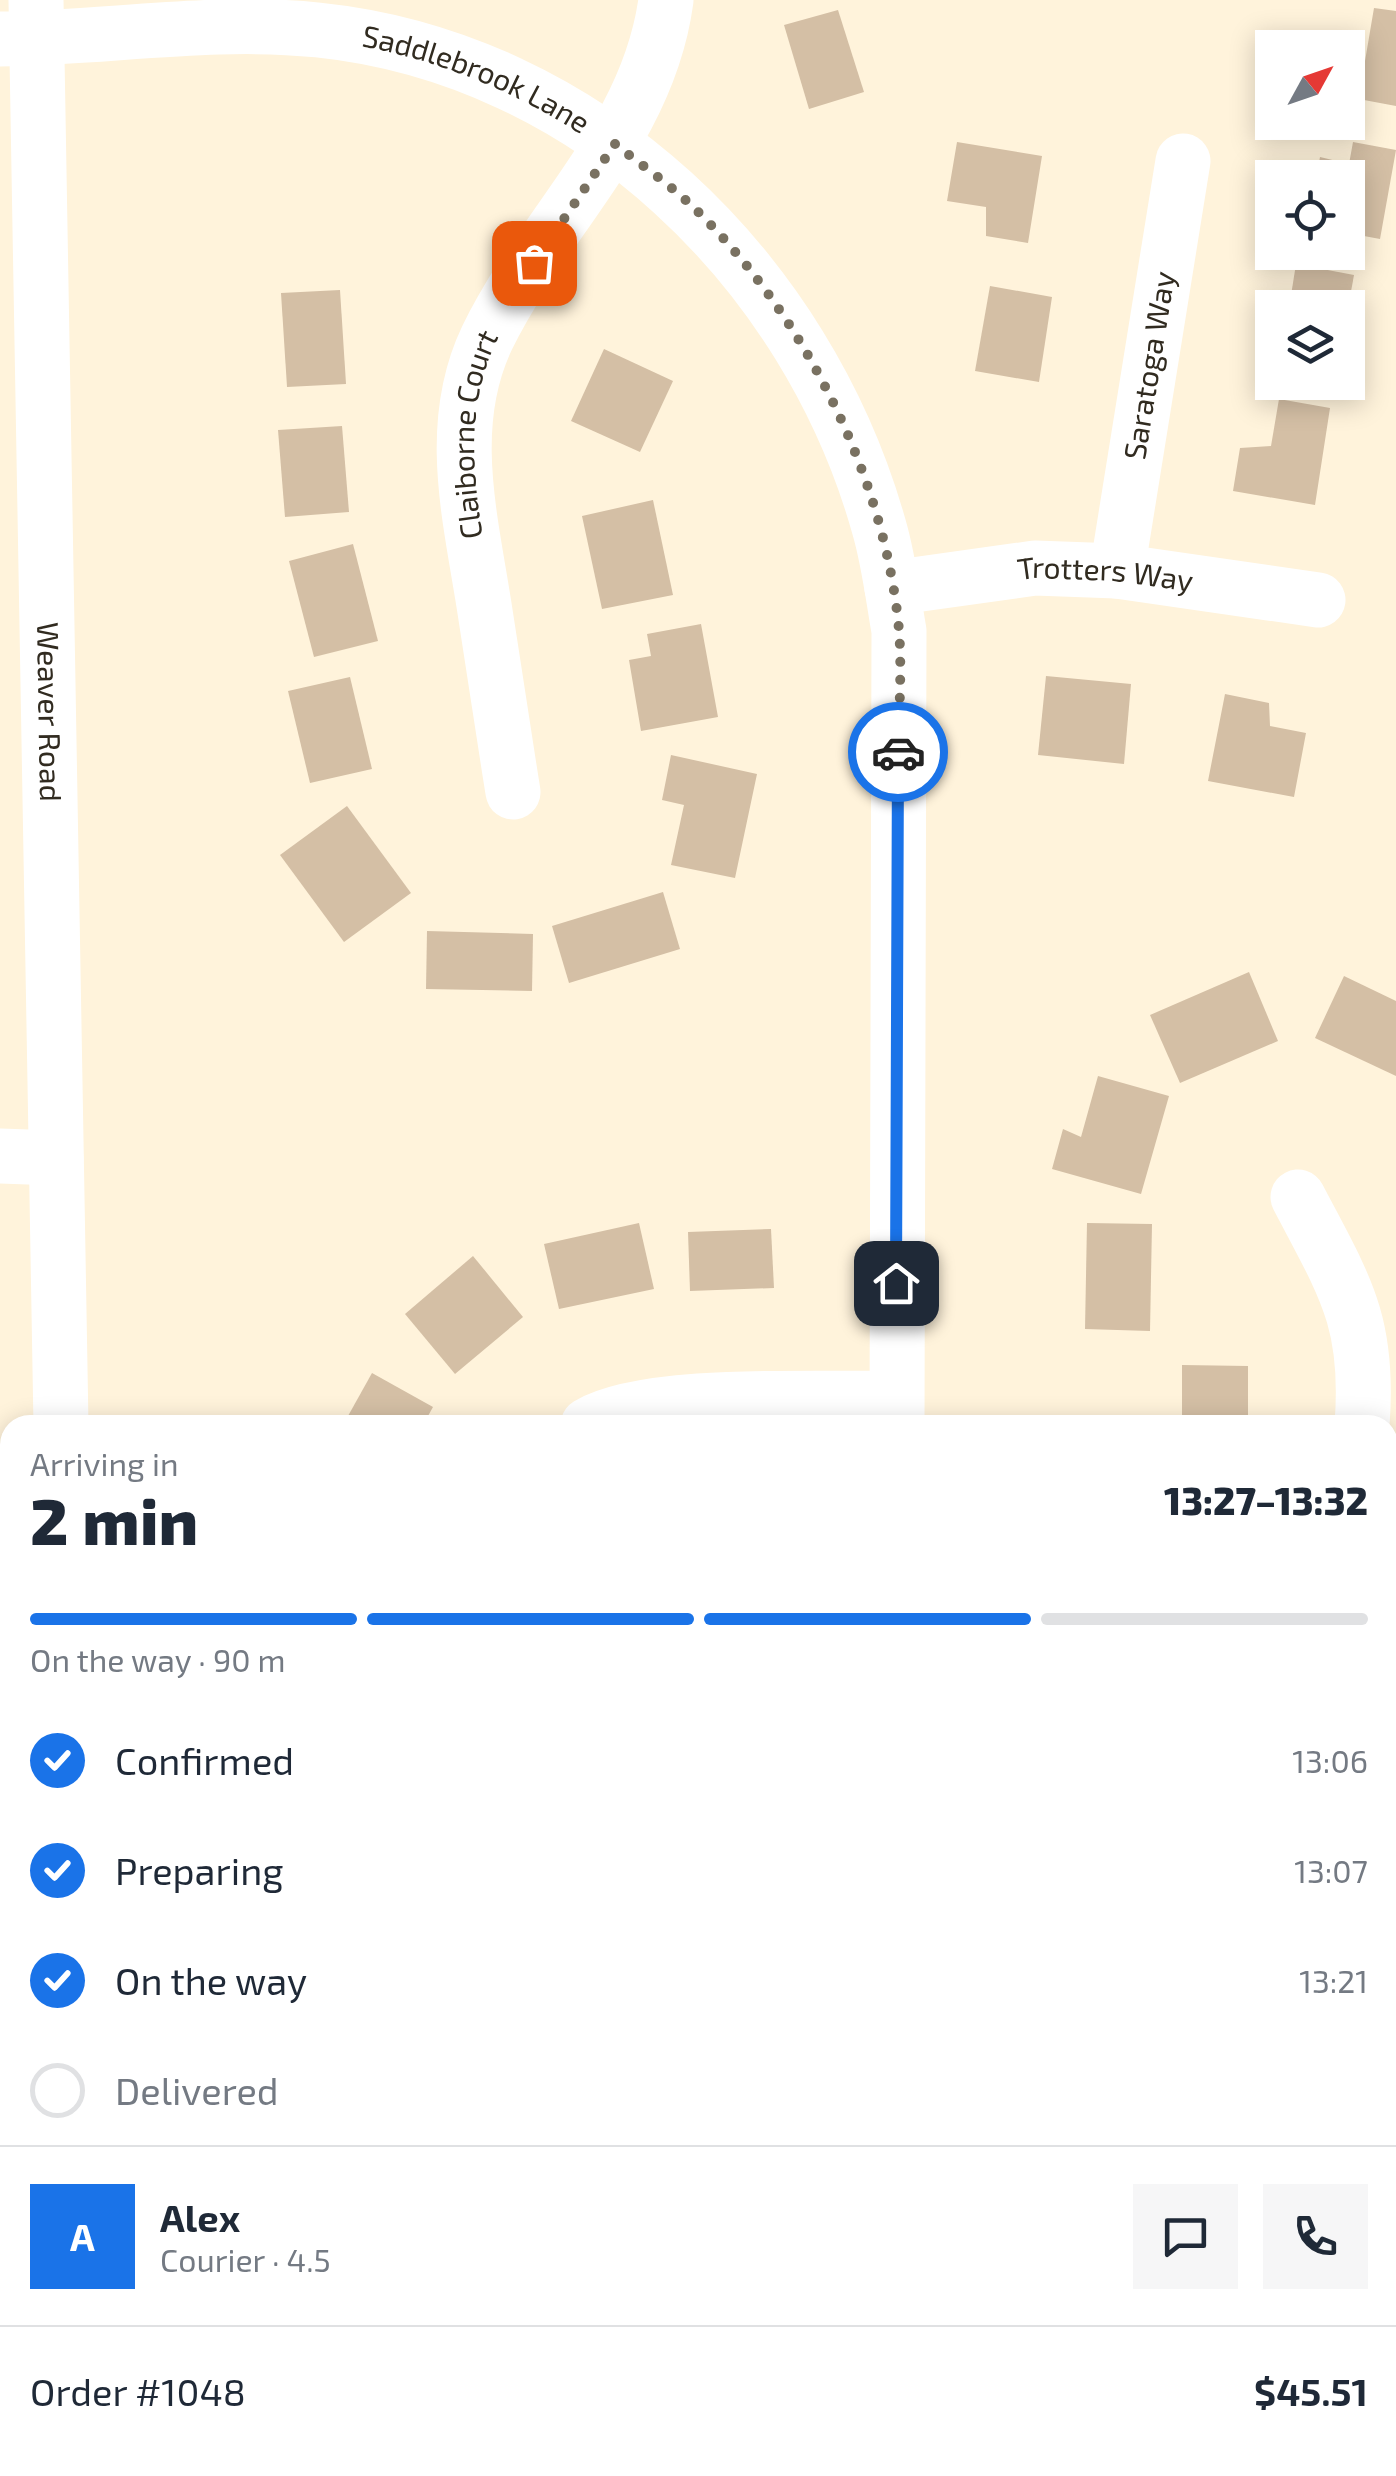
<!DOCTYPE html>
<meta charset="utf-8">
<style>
body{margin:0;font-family:"Exo 2",sans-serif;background:#f6f6f7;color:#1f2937;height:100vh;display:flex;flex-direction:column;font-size:38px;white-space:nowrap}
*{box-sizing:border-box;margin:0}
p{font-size:32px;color:#747a83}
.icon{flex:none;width:55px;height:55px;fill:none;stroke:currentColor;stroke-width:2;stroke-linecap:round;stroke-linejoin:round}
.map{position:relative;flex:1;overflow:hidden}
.panel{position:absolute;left:0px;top:1415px;width:1398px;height:1062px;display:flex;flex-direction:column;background:#fff;border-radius:30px 30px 0 0;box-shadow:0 5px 25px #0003}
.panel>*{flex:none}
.needle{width:65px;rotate:50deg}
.buttons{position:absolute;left:1255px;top:30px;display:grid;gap:20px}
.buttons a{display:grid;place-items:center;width:110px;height:110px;border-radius:0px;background:#fff;box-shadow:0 5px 25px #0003;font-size:50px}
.pin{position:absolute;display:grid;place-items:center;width:85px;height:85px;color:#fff;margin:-42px;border-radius:20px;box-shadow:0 5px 15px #0006}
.courier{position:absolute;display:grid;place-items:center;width:100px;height:100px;margin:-50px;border:8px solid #1a73e8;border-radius:50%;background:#fff;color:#222;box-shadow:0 2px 12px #0007}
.headline em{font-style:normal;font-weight:800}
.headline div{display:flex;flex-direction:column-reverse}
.headline{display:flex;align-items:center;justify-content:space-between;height:170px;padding:0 30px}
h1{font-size:65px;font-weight:800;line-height:75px}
.bar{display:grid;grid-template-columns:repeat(4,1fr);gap:15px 10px;align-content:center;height:120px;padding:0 30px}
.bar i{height:12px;border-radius:8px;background:#e0e1e3}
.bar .selected{background:#1a73e8}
.bar p{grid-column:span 4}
.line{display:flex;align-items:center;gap:25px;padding:0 30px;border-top:2px solid #e0e1e3}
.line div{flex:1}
.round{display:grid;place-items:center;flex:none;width:105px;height:105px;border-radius:0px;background:#f6f6f7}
ol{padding:0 30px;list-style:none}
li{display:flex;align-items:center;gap:30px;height:110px}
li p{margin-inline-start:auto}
li .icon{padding:10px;border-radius:50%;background:#1a73e8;color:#fff;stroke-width:4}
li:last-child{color:#747a83}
li i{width:55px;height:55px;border:5px solid #e0e1e3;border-radius:50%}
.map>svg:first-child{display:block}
.green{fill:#c1c6a7}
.building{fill:#d4bfa5}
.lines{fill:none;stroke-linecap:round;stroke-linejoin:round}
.path{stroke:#948b7a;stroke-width:6;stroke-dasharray:8 5;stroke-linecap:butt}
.minor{stroke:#fff;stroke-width:55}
.major{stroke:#fff;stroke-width:55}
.done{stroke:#797161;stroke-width:10;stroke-dasharray:0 18}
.route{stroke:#1a73e8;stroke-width:12}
.labels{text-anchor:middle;stroke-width:9;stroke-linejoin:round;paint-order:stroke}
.street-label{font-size:30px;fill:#312b20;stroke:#fff}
</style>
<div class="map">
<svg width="1396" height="2476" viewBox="0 0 1396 2476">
<rect width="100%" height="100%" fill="#fff3db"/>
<!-- green -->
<polygon class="green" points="1104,2468 1157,2468 1160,2476 1080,2476"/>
<!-- building -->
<g class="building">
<polygon points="1374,8 1396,11 1396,106 1348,97 1348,55 1365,61"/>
<polygon points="838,10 864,92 809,109 784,25"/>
<polygon points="957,142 1042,156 1028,243 986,236 986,207 947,201"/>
<polygon points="1353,142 1396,150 1380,239 1348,233 1348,178 1316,178 1320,157 1349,164"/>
<polygon points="1296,264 1354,275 1348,308 1289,308"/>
<polygon points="990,286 1052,297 1039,382 975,371"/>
<polygon points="340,290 346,384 287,387 281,293"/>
<polygon points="1267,318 1272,319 1272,359 1260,356"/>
<polygon points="604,349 673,381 640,452 571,421"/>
<polygon points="1279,399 1330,408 1315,505 1233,491 1240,448 1271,446"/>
<polygon points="342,426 349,512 285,517 278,430"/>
<polygon points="653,500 673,595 602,609 582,516"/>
<polygon points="353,544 378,641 314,657 289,561"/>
<polygon points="701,624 718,717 641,731 629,660 651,656 647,634"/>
<polygon points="1046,676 1131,684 1124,764 1038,755"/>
<polygon points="350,677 372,769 310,783 288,691"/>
<polygon points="1225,694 1269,703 1270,726 1306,733 1294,797 1208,781"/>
<polygon points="671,755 757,774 735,878 671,865 684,805 662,800"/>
<polygon points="347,806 411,893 344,942 280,855"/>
<polygon points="663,892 680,949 569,983 552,926"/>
<polygon points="427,931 533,934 532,991 426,989"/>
<polygon points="1249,972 1278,1041 1180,1083 1150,1015"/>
<polygon points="1344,976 1396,1001 1396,1076 1315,1038"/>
<polygon points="1098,1076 1169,1096 1141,1194 1052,1169 1063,1129 1081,1137"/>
<polygon points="639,1223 654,1289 559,1309 544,1244"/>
<polygon points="1087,1223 1152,1224 1150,1331 1085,1329"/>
<polygon points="771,1229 774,1288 690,1291 688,1232"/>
<polygon points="473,1256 523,1317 455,1374 405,1314"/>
<polygon points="1182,1365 1248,1366 1248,1425 1182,1425"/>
<polygon points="372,1373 433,1407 423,1425 343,1425"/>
<polygon points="1396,1901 1396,1996 1388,1990 1388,1914"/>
<polygon points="1388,2022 1396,2029 1396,2051 1388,2062"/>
</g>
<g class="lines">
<!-- path -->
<polyline class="path" points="1161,2468 1164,2476"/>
<!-- minor -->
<g class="minor">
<path id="s1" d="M 0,39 C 105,38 213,19 318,30 C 588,58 807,270 879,527 C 889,561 893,597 899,631 L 897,1425"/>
<path id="s2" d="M 1117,571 L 1183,161"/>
<path id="s3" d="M 892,588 L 1035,568 L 1117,571 L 1318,600"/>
<path id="s4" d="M 513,792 C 503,730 494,668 484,605 C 470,516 446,424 487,338 C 544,221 648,134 666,0"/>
<polyline points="0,1156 56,1158"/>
<path d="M 1298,1197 C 1344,1285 1370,1321 1362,1425"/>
<path d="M 588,1425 C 646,1390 821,1400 896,1398"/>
<polyline points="1388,2261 1396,2263"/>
<polyline points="1388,2412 1396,2415"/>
<polyline points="0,2448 10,2447"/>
<polyline points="883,2476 886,2468"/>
</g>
<!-- major -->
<g class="major">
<path id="s5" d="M 36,0 L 61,1425"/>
<polyline points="64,2476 64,2468"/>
</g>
</g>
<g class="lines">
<!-- done -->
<path class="done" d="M 534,263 L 615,144 C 640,164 668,183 692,206 C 803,312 885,476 899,630 C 902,670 899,711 898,752"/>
<!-- route -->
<polyline class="route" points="896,1283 898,752"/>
</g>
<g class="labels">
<!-- street labels -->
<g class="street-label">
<text dy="10" stroke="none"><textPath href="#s1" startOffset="485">Saddlebrook Lane</textPath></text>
<text dy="10" stroke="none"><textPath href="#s2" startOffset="208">Saratoga Way</textPath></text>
<text dy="10" stroke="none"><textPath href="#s4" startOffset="362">Claiborne Court</textPath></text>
<text dy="10" stroke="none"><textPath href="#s3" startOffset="215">Trotters Way</textPath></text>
<text dy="10" stroke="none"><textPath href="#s5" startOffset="712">Weaver Road</textPath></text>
</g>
</g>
</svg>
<div class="buttons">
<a><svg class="needle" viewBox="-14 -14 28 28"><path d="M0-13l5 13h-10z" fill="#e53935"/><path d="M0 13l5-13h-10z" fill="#747a83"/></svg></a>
<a><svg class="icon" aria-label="locate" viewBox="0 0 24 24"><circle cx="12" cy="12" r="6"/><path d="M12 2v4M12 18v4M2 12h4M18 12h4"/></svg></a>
<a><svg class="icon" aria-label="layers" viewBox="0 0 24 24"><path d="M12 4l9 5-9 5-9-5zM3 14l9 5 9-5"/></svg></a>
</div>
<div class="pin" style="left:534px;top:263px;background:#ea580c"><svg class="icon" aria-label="bag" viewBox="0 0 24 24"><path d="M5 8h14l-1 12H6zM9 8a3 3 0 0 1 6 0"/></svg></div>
<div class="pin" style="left:896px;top:1283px;background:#1f2937"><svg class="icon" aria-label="home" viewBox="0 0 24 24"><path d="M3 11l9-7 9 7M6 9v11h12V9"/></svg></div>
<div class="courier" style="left:898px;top:752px"><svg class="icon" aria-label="car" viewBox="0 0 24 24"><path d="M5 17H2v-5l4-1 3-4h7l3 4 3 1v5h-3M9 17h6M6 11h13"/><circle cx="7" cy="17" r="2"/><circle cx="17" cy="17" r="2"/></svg></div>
<section class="panel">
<div class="headline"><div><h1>2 min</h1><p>Arriving in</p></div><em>13:27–13:32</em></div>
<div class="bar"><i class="selected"></i><i class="selected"></i><i class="selected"></i><i></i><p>On the way · 90 m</p></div>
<ol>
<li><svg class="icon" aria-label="check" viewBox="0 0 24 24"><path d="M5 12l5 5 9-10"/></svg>Confirmed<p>13:06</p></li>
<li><svg class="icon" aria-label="check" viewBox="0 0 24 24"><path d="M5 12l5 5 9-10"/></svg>Preparing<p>13:07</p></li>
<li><svg class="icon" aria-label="check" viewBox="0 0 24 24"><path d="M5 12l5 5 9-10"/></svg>On the way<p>13:21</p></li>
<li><i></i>Delivered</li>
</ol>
<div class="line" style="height:180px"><b class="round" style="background:#1a73e8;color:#fff">A</b><div><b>Alex</b><p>Courier · 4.5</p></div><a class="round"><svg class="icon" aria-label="chat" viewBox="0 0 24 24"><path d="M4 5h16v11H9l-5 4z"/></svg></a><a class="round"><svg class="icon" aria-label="phone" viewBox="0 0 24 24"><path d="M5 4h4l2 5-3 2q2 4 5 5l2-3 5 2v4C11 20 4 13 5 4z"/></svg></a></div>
<div class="line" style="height:130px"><div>Order #1048</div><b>$45.51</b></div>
</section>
</div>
